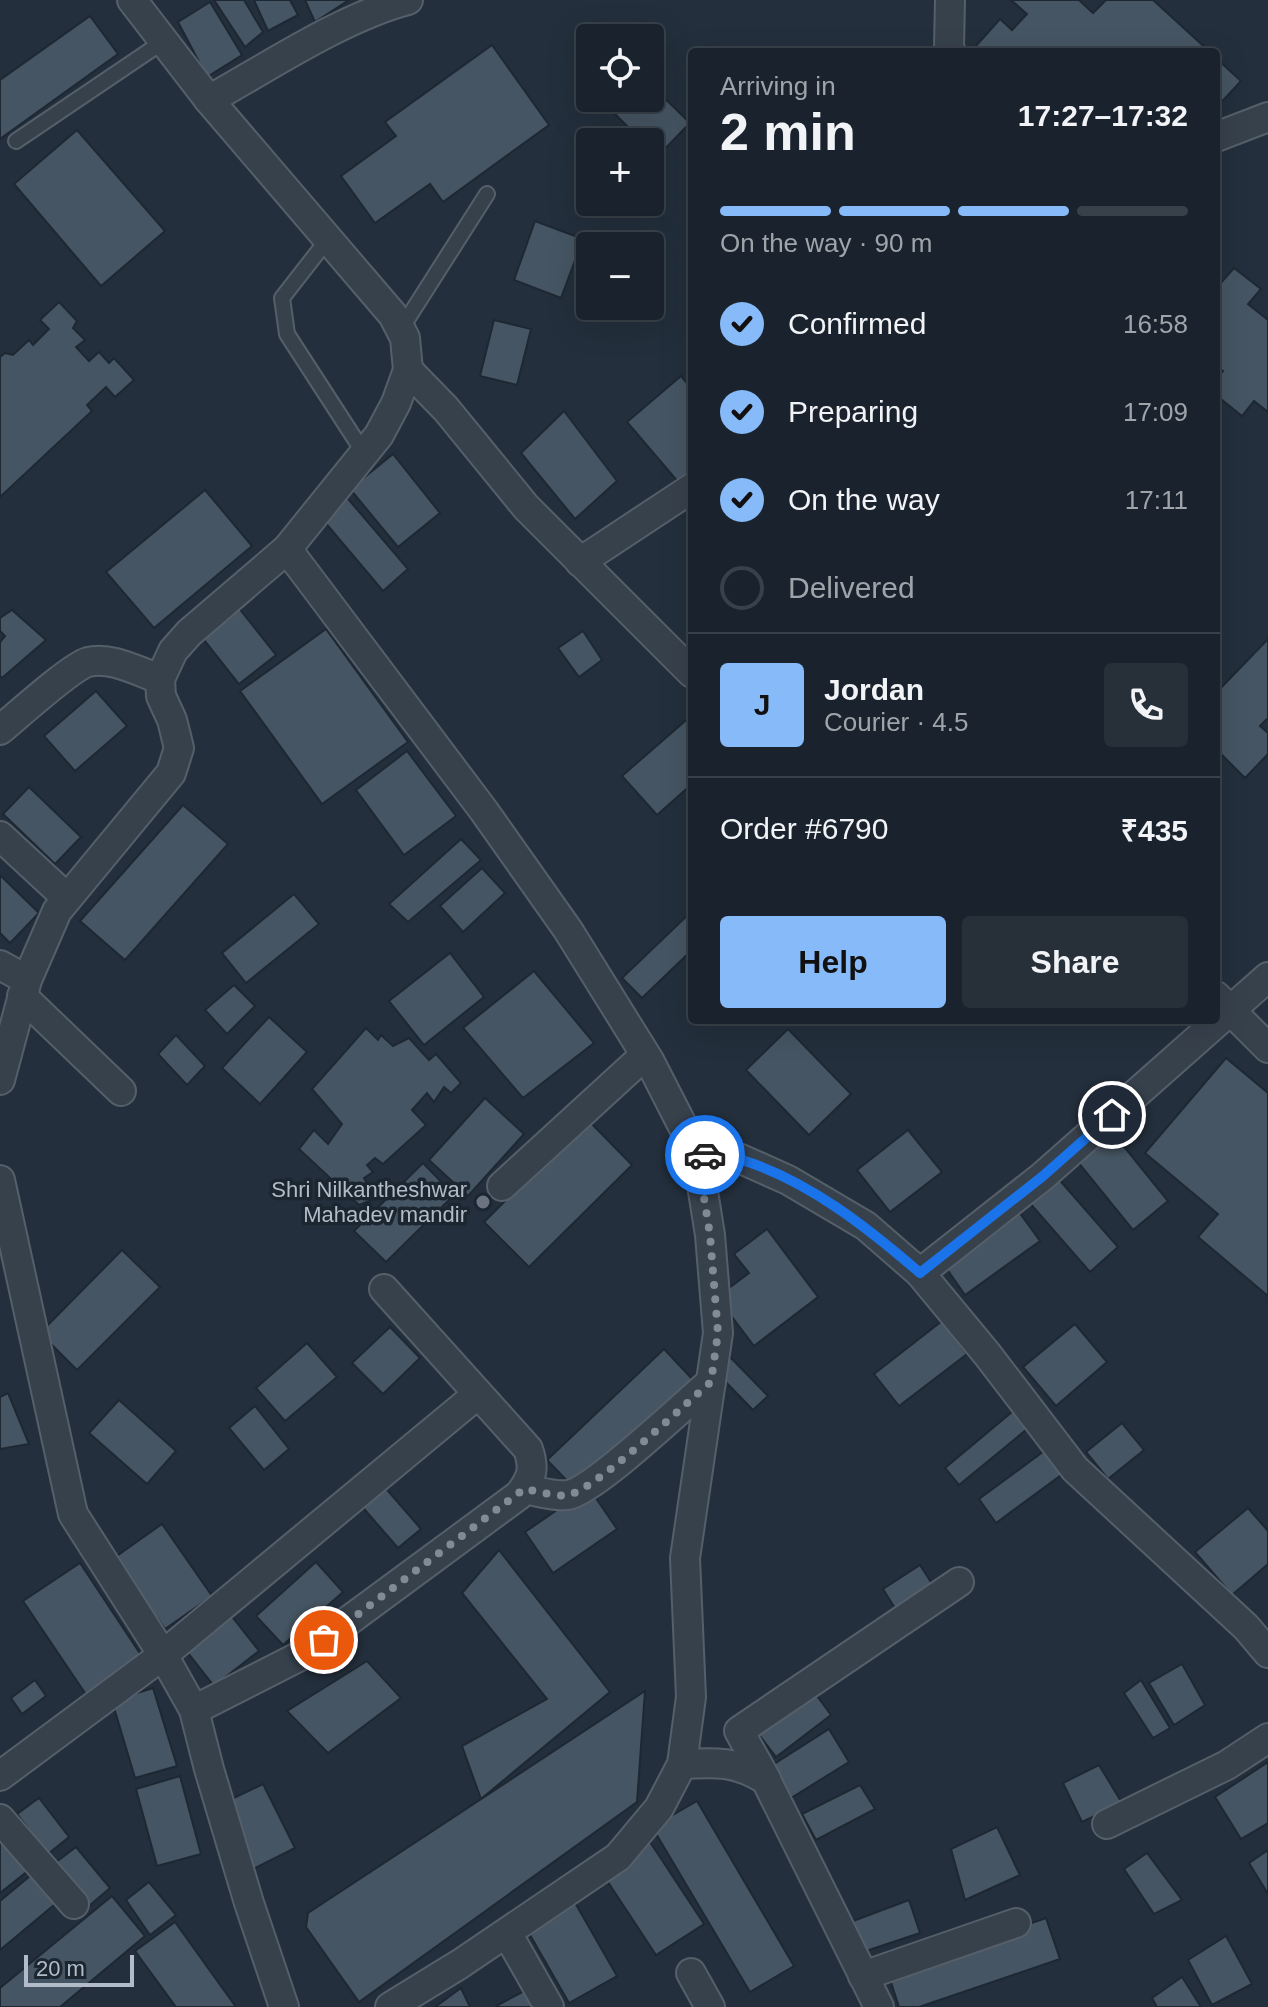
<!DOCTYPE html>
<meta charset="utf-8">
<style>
body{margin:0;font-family:Helvetica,sans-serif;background:#272f39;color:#f1f3f6;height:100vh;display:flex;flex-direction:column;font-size:30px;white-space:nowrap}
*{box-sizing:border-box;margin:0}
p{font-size:26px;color:#9fa4aa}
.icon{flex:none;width:44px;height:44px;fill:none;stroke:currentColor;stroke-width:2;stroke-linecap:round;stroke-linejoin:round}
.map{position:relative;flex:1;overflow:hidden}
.details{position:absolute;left:688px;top:48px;width:532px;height:976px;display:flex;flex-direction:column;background:#1a232d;border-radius:8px;box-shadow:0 8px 32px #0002,0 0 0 2px #384049}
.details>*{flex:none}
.tools{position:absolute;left:576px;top:24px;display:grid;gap:16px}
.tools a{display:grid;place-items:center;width:88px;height:88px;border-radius:8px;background:#1a232d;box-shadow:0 8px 32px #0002,0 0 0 2px #384049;font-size:40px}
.scale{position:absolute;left:24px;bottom:20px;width:110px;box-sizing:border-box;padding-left:8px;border:4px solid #b2bcc8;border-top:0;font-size:22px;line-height:28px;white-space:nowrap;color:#b2bcc8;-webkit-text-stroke:6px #1c2631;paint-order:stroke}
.pin{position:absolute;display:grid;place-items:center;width:68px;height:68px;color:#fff;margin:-34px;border:4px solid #fff;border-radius:50%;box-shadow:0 2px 8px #0007}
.courier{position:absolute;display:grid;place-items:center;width:80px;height:80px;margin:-40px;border:6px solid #1a73e8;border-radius:50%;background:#fff;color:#222;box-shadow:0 2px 10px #0007}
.head em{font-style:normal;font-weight:600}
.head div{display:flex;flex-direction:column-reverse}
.head{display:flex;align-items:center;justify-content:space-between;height:136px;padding:0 32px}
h1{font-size:52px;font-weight:600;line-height:60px}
.bar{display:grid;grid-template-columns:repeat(4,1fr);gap:12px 8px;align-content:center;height:96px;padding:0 32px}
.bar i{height:10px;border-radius:6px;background:#384049}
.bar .active{background:#87baf8}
.bar p{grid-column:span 4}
.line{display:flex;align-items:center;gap:20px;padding:0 32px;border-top:2px solid #384049}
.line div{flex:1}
.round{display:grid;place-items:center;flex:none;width:84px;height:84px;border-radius:8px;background:#272f39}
ol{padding:0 32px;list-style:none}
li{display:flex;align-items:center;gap:24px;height:88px}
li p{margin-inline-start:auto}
li .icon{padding:8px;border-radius:50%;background:#87baf8;color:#111;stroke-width:4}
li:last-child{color:#9fa4aa}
li i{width:44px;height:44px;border:4px solid #384049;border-radius:50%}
.cta{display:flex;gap:16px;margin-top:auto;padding:16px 32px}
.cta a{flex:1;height:92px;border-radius:8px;background:#87baf8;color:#111;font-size:32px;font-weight:600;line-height:92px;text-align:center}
.cta a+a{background:#272f39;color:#f1f3f6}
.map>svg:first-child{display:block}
.building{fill:#465563;stroke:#1e2833;stroke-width:2}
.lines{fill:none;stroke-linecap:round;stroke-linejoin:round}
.service-casing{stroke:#555f6a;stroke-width:18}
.minor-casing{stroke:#555f6a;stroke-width:32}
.service{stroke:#37414c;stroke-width:14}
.minor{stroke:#37414c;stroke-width:28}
.done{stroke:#808b97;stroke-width:8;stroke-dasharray:0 14.4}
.route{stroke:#1a73e8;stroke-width:10}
.worship-dot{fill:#6b7280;stroke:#1c2631;stroke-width:3}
.labels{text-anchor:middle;stroke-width:7;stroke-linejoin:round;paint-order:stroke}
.poi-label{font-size:22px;fill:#b2bcc8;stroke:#1c2631;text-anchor:end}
</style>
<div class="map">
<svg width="1268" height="2007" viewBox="0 0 1268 2007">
<rect width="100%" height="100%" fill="#232f3c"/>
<!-- building -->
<g class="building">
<polygon points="214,0 244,0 263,32 245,47"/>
<polygon points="254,0 290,0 298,15 268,31"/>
<polygon points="305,0 349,0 315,22"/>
<polygon points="1011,0 1079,0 1093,13 1106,0 1153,0 1210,52 980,52 975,47 1000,19 1012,30 1027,14"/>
<polygon points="210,2 242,55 207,77 178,22"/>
<polygon points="90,16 118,54 0,139 0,80"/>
<polygon points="492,45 549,125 443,202 430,184 375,223 341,176 396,136 385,122"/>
<polygon points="1216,58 1241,81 1216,108"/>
<polygon points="650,84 690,123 658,156 650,148 650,142 643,142 609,108 618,98 650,98"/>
<polygon points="77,130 165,231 101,286 14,184"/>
<polygon points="535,221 583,239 561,298 514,280"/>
<polygon points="1234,268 1261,289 1248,304 1268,320 1268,412 1254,401 1242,416 1216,395 1216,380 1223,371 1216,366 1216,281 1220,284"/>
<polygon points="59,302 77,321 73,328 85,340 76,347 89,361 99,352 109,363 114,358 134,380 115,397 106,387 87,405 92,411 0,497 0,357 5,353 13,355 29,340 33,345 49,329 40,320"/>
<polygon points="494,320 531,329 517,385 480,376"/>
<polygon points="681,376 692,389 692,472 679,483 627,422"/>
<polygon points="564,411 617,481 575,519 521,453"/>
<polygon points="393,454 440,513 398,547 350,489"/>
<polygon points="205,490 252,546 154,628 106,572"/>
<polygon points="343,493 408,569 383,591 318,514"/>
<polygon points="238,607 276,655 239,684 201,636"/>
<polygon points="12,610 46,640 2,678 0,676 0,642 5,636 0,631 0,618"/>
<polygon points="326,629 408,742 322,804 240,691"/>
<polygon points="583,631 602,660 579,677 558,648"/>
<polygon points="1268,639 1268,718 1260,726 1268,733 1268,754 1245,778 1220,753 1216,757 1216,693"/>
<polygon points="96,691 127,726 75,771 44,736"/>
<polygon points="692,715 692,784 657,815 622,776"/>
<polygon points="407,751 456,816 404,855 356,790"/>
<polygon points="29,787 81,837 55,864 3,814"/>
<polygon points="183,805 228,844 125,960 80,921"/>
<polygon points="461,839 481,860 408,922 389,904"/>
<polygon points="482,868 505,893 463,932 440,906"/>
<polygon points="0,875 39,913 10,943 0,933"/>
<polygon points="294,894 319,924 246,983 222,953"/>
<polygon points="692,911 692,950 642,998 622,978"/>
<polygon points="450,953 484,997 424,1045 389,1001"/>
<polygon points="534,971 594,1043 523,1098 463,1028"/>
<polygon points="234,985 255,1006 227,1034 205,1010"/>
<polygon points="269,1017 307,1052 260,1104 222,1068"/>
<polygon points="366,1028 378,1040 381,1035 393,1046 409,1038 429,1060 436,1054 461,1083 451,1093 444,1087 434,1102 427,1093 412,1110 426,1125 383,1164 375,1158 367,1165 373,1172 364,1178 375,1199 359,1205 299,1149 314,1130 328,1144 342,1124 312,1089"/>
<polygon points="788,1029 851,1094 809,1135 746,1070"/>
<polygon points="176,1035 205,1066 187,1085 158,1054"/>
<polygon points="1226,1058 1268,1093 1268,1296 1198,1237 1218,1214 1145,1153"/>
<polygon points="485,1098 524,1134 468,1196 429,1160"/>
<polygon points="587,1119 632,1165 529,1267 484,1222"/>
<polygon points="908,1130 942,1172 890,1212 857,1170"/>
<polygon points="1113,1133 1168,1201 1133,1230 1077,1161"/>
<polygon points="423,1163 454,1195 386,1262 354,1231"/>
<polygon points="1056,1176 1118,1247 1090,1272 1028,1201"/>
<polygon points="1019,1212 1040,1241 965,1295 944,1265"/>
<polygon points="767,1229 818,1297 754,1346 717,1297 749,1273 734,1254"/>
<polygon points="122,1250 160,1287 77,1370 40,1333"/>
<polygon points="942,1321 967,1354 899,1406 874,1374"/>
<polygon points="1075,1324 1107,1362 1056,1406 1023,1367"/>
<polygon points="390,1327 420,1358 383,1394 352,1363"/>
<polygon points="307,1343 337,1377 285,1421 256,1388"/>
<polygon points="664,1349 695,1382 574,1488 547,1460"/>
<polygon points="730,1357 768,1396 753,1410 716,1372"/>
<polygon points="8,1393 29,1444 0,1449 0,1397"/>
<polygon points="119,1400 176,1451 147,1484 89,1433"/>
<polygon points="255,1406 289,1449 264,1470 229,1428"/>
<polygon points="1018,1407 1032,1425 959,1485 945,1468"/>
<polygon points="1122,1423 1144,1450 1108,1479 1086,1452"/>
<polygon points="1051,1446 1068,1470 996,1523 979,1499"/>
<polygon points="382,1484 421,1529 398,1548 359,1503"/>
<polygon points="589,1488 617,1529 553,1573 525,1532"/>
<polygon points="1248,1508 1268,1531 1268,1564 1232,1595 1195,1552"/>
<polygon points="162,1524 212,1596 165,1629 114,1558"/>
<polygon points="499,1550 610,1692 481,1799 462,1746 547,1699 462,1593"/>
<polygon points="316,1562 343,1592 283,1645 256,1616"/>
<polygon points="80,1563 143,1658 87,1696 23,1601"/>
<polygon points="920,1565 936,1590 898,1613 883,1589"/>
<polygon points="226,1609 259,1651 214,1686 181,1644"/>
<polygon points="367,1661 401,1698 328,1753 287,1711"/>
<polygon points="1182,1664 1205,1705 1174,1725 1149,1683"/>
<polygon points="35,1680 46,1696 22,1714 11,1698"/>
<polygon points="1141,1680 1170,1728 1153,1738 1124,1693"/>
<polygon points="809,1685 831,1715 776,1757 753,1727"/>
<polygon points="153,1688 177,1766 135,1778 112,1701"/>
<polygon points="645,1691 637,1802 359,2002 306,1927 308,1913"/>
<polygon points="829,1729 849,1762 791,1798 771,1766"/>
<polygon points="1268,1762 1268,1823 1241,1839 1215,1797"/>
<polygon points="1099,1765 1122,1803 1082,1822 1063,1783"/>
<polygon points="180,1776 201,1854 157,1866 136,1789"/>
<polygon points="263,1784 295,1848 253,1869 221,1804"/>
<polygon points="860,1785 875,1809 816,1840 802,1814"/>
<polygon points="39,1798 69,1837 48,1854 17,1814"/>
<polygon points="697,1801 794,1966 750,1992 652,1827"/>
<polygon points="997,1827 1020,1875 965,1900 951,1849"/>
<polygon points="4,1839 29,1870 0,1893 0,1842"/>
<polygon points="650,1842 704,1924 656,1955 602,1873"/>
<polygon points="76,1847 110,1888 89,1906 55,1863"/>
<polygon points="1268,1850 1268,1894 1249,1863"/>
<polygon points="1147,1853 1182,1900 1154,1914 1124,1869"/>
<polygon points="36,1871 60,1900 0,1950 0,1901"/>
<polygon points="149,1882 176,1915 150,1935 126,1900"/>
<polygon points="112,1896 145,1936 60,2007 0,2007 0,1988"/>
<polygon points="909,1900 920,1933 863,1952 853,1921"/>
<polygon points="574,1901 617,1976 569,2003 526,1928"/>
<polygon points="1046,1918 1060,1959 919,2007 899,2007 888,1973"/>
<polygon points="175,1922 236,2007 176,2007 135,1951"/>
<polygon points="1226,1936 1252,1984 1212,2005 1188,1960"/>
<polygon points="1182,1977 1201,2007 1157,2007 1152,1998"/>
<polygon points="461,1988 470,2007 435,2007"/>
<polygon points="528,1989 538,2007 496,2007 496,2006"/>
</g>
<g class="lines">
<!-- service casing -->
<g class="service-casing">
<g id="service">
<polyline points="16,141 164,41"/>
<polyline points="328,239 282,298 287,334 364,453"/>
<polyline points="401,329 487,194"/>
</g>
</g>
<!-- minor casing -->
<g class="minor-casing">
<g id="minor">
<polyline points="950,0 949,47 951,52"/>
<path d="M 209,100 C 268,67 343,17 408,0"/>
<polyline points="1216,137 1268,117"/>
<polyline points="408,370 446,409 526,507 692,673"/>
<polyline points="287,549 484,811 568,930 650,1062 697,1154 710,1235 718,1333 685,1558 691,1697 682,1764 659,1808 618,1857 460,1964 390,2007"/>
<polyline points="580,562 692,488"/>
<path d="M 0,730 C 17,716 71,667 88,662 C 111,656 139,672 160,679"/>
<polyline points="0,836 67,898"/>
<polyline points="0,965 27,980"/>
<polyline points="22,996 121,1091"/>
<polyline points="1216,996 1268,1048"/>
<polyline points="0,1080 27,980 57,911 171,773 179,748 172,720 161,696 160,679 173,651 189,633 287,549 379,435 396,403 408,370 405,338 393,315 209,100 132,0"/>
<polyline points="697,1154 741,1159 788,1180 866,1226 920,1273 987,1354 1075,1469 1246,1627 1268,1653"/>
<polyline points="0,1180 73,1514 163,1655 194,1710 209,1769 249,1903 284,2007"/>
<polyline points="502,1186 645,1055"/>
<polyline points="920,1273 1043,1176 1268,977"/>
<path d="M 524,1489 C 537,1491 555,1497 568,1495 C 594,1491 686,1403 711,1382"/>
<path d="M 194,1710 L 302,1655 L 519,1495 C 532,1478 535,1469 528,1449 L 384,1289"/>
<path d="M 682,1764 C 717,1762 736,1761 766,1780 L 879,2007"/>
<polyline points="0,1776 163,1655 478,1394"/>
<polyline points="766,1779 739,1731 959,1582"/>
<polyline points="0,1819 74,1904"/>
<polyline points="1107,1824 1227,1765 1268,1738"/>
<polyline points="507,1933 549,2007"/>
<polyline points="691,1973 710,2007"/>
<polyline points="863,1976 1016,1923"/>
</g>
</g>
<!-- service -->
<use href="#service" class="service"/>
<!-- minor -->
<use href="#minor" class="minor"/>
</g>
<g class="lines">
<!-- done -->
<path class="done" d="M 324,1640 L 524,1489 C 537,1491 555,1497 568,1495 C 594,1491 686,1403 711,1382 L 718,1333 L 710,1235 L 697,1154 L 705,1155"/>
<!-- route -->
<path class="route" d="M 705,1155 C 717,1156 731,1156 742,1160 C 809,1181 868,1228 920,1273 L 1043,1176 L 1112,1115"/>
</g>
<!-- markers -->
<circle class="worship-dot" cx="483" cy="1202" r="8"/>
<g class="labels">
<!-- poi labels -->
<g class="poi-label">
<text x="467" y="1197">Shri Nilkantheshwar<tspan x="467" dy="25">Mahadev mandir</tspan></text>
</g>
</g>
</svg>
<div class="tools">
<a><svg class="icon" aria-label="locate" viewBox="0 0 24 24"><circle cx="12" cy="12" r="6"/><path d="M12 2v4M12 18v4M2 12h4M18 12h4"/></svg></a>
<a>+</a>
<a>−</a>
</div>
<div class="scale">20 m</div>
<div class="pin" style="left:324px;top:1640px;background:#ea580c"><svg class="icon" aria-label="bag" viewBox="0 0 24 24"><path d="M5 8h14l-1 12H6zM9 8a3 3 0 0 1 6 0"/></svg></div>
<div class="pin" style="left:1112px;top:1115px;background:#1f2937"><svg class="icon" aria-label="home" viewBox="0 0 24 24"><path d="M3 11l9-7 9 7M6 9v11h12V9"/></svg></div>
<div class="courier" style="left:705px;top:1155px"><svg class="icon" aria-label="car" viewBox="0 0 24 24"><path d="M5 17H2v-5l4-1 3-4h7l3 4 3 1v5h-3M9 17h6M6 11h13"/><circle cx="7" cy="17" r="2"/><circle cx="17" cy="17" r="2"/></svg></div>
<section class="details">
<div class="head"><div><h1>2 min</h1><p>Arriving in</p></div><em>17:27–17:32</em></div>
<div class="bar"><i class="active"></i><i class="active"></i><i class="active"></i><i></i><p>On the way · 90 m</p></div>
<ol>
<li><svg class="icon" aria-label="check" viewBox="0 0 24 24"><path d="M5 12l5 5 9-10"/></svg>Confirmed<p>16:58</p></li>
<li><svg class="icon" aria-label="check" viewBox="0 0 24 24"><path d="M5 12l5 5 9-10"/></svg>Preparing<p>17:09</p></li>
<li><svg class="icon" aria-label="check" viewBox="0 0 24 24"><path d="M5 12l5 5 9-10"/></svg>On the way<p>17:11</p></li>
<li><i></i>Delivered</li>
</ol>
<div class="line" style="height:144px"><b class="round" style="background:#87baf8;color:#111">J</b><div><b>Jordan</b><p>Courier · 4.5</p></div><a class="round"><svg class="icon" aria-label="phone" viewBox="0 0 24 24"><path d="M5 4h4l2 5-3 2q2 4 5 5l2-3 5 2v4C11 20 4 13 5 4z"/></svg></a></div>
<div class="line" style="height:104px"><div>Order #6790</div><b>₹435</b></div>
<div class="cta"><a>Help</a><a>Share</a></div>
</section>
</div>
